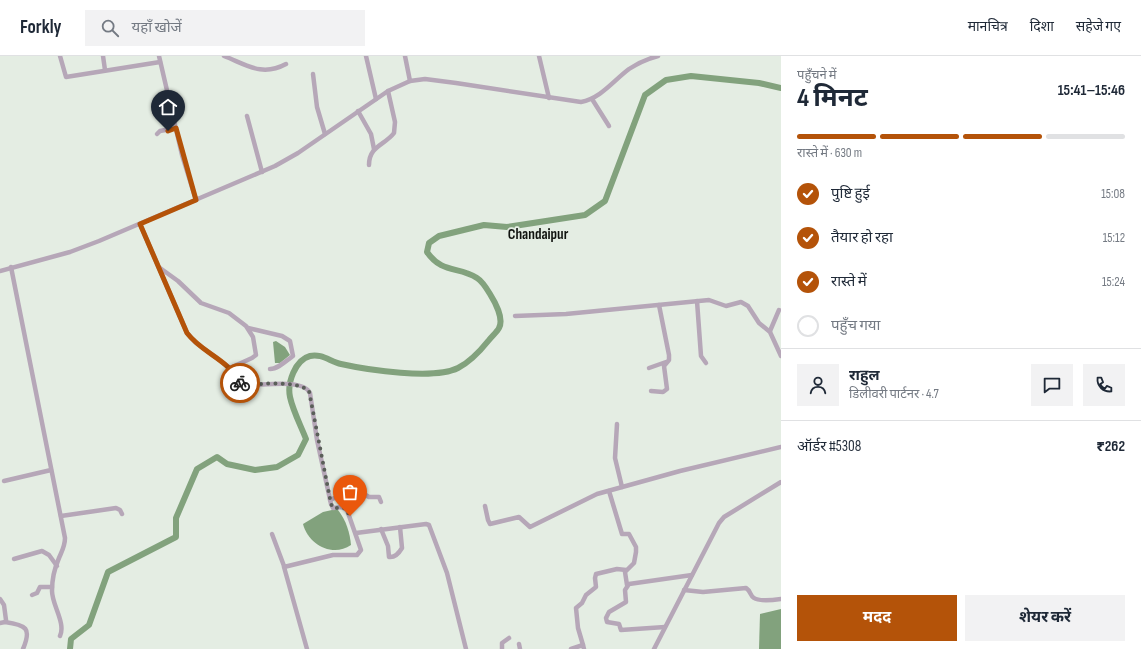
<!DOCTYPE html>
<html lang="hi">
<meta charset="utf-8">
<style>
body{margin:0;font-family:"Sofia Sans Condensed","Noto Sans Devanagari",sans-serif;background:#f2f2f3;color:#1f2937;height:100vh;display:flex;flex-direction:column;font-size:15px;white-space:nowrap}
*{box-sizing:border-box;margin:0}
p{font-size:13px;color:#747a83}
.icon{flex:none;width:22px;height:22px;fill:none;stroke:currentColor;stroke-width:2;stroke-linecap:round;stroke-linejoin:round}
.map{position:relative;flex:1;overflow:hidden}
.panel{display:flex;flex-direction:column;background:#fff;width:360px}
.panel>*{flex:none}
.pin{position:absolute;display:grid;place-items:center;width:34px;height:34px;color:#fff;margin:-41px -17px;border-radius:50% 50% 50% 0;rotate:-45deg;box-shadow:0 0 4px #0007}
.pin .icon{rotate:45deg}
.courier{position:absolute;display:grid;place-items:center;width:40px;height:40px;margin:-20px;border:3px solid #b45309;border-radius:50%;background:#fff;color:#222;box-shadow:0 1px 5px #0007}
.head em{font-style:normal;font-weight:700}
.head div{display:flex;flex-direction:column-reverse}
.head{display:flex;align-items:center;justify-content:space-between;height:68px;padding:0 16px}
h1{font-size:26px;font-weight:700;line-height:30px}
.bar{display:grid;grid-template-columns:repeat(4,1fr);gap:6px 4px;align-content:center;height:48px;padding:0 16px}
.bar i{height:5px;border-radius:3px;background:#e0e1e3}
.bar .selected{background:#b45309}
.bar p{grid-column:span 4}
.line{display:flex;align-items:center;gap:10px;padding:0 16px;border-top:1px solid #e0e1e3}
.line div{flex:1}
.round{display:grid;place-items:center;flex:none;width:42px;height:42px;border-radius:0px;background:#f2f2f3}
ol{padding:0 16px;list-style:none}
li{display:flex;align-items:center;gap:12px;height:44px}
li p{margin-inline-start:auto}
li .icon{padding:4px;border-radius:50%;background:#b45309;color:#fff;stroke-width:4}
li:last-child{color:#747a83}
li i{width:22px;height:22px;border:2px solid #e0e1e3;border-radius:50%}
.button{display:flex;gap:8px;margin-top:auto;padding:8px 16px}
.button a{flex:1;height:46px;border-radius:0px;background:#b45309;color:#fff;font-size:16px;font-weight:700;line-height:46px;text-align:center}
.button a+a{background:#f2f2f3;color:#1f2937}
header{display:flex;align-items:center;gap:24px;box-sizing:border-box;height:56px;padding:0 20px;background:#fff;border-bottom:1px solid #e0e1e3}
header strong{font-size:19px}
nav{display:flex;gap:22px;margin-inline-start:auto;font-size:14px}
.search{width:280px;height:36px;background:#f2f2f3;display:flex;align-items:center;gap:10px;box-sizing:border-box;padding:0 14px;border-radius:0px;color:#747a83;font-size:15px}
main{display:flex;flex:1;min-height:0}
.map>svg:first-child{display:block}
.water{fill:#82a27d}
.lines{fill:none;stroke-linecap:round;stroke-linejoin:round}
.river{stroke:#82a27d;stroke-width:6}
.street{stroke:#b6a7b8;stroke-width:4.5}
.done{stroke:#5a5f59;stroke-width:4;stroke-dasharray:0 7.2}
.route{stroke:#b45309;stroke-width:5}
.labels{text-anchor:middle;stroke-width:3.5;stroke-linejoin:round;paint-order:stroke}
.quarter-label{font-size:15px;font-weight:bold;fill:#10130f;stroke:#e4ede3}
</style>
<header>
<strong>Forkly</strong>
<div class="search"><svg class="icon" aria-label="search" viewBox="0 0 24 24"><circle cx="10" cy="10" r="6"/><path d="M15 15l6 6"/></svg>यहाँ खोजें</div>
<nav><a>मानचित्र</a><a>दिशा</a><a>सहेजे गए</a></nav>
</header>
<main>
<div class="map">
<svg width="781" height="593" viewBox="0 0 781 593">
<rect width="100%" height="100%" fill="#e4ede3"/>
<!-- water -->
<g class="water">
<polygon points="276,285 285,291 290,299 280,307 275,307 273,286"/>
<path d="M 332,454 L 338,454 C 346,464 350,477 351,489 C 332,502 308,488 303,468 L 323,456 Z"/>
<polygon points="781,553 781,593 759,593 760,558"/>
</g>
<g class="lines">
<!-- river -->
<path class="river" d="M 70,593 L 71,583 L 89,569 L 108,516 L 176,481 L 176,462 L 197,413 L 217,401 L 227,408 L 255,414 L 277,411 L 298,399 L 306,383 C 301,370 293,355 290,341 C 287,327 295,304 310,300 C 321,297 331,306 341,308 C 368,314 434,324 458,312 C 470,306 481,294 489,284 C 492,280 497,276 499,272 C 504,263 495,246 490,238 C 487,233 482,225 477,222 C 459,210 442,218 427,196 L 429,187 L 439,180 L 484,169 L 507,171 L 585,159 L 605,145 L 645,39 L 666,24 L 691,20 L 759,27 L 781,32"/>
<!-- street -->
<g class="street">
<polyline points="60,0 66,21 160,6"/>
<polyline points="103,0 105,14"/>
<polyline points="159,0 182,99 196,144"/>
<path d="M 224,0 C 247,9 262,21 286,8"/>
<polyline points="366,0 376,43"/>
<polyline points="405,0 410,25"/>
<polyline points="539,0 549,42"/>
<polyline points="313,18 317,51 325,78"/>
<polyline points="592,43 609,70"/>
<polyline points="358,55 371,78 374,93"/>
<polyline points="247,60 262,116"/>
<polyline points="157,78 160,75 176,72"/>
<path d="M 369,109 C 369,90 385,89 394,77 L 395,66 L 388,35"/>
<path d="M 140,168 L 187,277 L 195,286 L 230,312 L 242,329 C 257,331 302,321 310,337 L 317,384 L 331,448 L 333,452 L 342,451 L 347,454 L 361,494 L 357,499 L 333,499 L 284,511 L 307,593"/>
<path d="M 11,211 L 65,482 C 65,490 62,495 59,502 C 55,511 52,525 52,535 C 52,549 66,567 60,580"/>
<polyline points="160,212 178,225 201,247 229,257 246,270 253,281 256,299 252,302 230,312"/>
<path d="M 0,215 L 70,196 L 99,185 L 275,110 L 298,97 L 388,35 L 410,25 L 425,23 L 456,27 L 581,46 C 601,42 613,25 629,13 C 638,7 647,3 658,0"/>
<polyline points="697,245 701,300 706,307"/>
<polyline points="515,260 566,258 709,244 726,250 741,246 748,250 759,267 770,276 781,300"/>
<path d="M 248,272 L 282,280 L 290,285 L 293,300 C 286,305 278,313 270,313"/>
<polyline points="770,275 779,254"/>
<polyline points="649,312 666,306"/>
<polyline points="651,335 663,336 667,333 664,310 669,304 669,299 659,249"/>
<polyline points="617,368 615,402 622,431"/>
<polyline points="4,425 51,414"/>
<polyline points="609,435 622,478 629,478 636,491 636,496 634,507 625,516 627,529"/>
<polyline points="330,444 341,439 364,438 369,441 379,441 381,446"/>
<polyline points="485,450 488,464 490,468 519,461 530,471 597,438 680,415 781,391"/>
<polyline points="61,460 116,452 120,454 122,458"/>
<path d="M 381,473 L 388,490 L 389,501 C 395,502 399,497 402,492 L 400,471"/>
<polyline points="356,477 426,468 429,469 447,517 466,593"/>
<polyline points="272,478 284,510"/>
<polyline points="14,503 42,495 49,499 57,510"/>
<path d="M 684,534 L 703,536 L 746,532 C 751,535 750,540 754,542 C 760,546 774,544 781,543"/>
<polyline points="32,539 37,537 40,531 52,531"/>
<polyline points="0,543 4,549 6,564 5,566 0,567"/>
<path d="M 5,566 C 26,569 32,572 23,593"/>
<polyline points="665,571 621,574 619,568 607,566 606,562 609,556 626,546 625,534 629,528 692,519"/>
<polyline points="519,588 520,593"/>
<polyline points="583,589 578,572 576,552 582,547 586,539 596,531 595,522 596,518 617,513 626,514"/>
<polyline points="502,593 502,587 509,582"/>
<polyline points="571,593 583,589 584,593"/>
<polyline points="654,593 719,467 724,461 781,426"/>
</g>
</g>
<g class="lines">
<!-- done -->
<path class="done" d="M 240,327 L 244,329 C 261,328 296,324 309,335 L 331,448 L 333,452 L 345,452 L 350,460"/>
<!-- route -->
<path class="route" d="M 168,75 L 176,72 L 196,144 L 140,168 L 187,277 C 203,298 227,302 240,327"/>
</g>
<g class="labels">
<!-- quarter labels -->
<g class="quarter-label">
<text x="538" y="183">Chandaipur</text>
</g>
</g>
</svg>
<div class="pin" style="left:350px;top:460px;background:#ea580c"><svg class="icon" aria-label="bag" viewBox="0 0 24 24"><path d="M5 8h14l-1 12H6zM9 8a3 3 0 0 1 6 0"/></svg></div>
<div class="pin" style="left:168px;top:75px;background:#1f2937"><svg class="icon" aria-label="home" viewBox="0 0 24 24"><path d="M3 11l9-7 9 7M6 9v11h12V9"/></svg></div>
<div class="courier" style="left:240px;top:327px"><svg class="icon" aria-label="bike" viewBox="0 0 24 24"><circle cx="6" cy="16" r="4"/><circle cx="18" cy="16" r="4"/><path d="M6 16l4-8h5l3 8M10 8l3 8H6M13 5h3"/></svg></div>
</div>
<section class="panel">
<div class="head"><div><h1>4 मिनट</h1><p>पहुँचने में</p></div><em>15:41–15:46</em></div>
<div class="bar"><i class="selected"></i><i class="selected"></i><i class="selected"></i><i></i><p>रास्ते में · 630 m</p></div>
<ol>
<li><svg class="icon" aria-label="check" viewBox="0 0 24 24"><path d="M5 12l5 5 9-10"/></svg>पुष्टि हुई<p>15:08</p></li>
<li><svg class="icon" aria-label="check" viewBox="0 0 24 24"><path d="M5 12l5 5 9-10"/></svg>तैयार हो रहा<p>15:12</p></li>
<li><svg class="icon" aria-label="check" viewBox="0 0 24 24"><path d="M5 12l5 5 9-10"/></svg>रास्ते में<p>15:24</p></li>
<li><i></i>पहुँच गया</li>
</ol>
<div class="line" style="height:72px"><a class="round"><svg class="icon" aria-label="person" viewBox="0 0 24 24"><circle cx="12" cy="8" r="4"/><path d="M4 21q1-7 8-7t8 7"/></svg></a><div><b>राहुल</b><p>डिलीवरी पार्टनर · 4.7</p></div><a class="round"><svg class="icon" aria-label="chat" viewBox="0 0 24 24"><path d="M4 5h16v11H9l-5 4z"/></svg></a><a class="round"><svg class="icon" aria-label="phone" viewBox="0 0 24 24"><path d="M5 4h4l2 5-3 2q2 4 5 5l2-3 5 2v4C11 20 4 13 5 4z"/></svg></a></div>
<div class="line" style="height:52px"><div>ऑर्डर #5308</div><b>₹262</b></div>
<div class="button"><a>मदद</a><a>शेयर करें</a></div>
</section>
</main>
